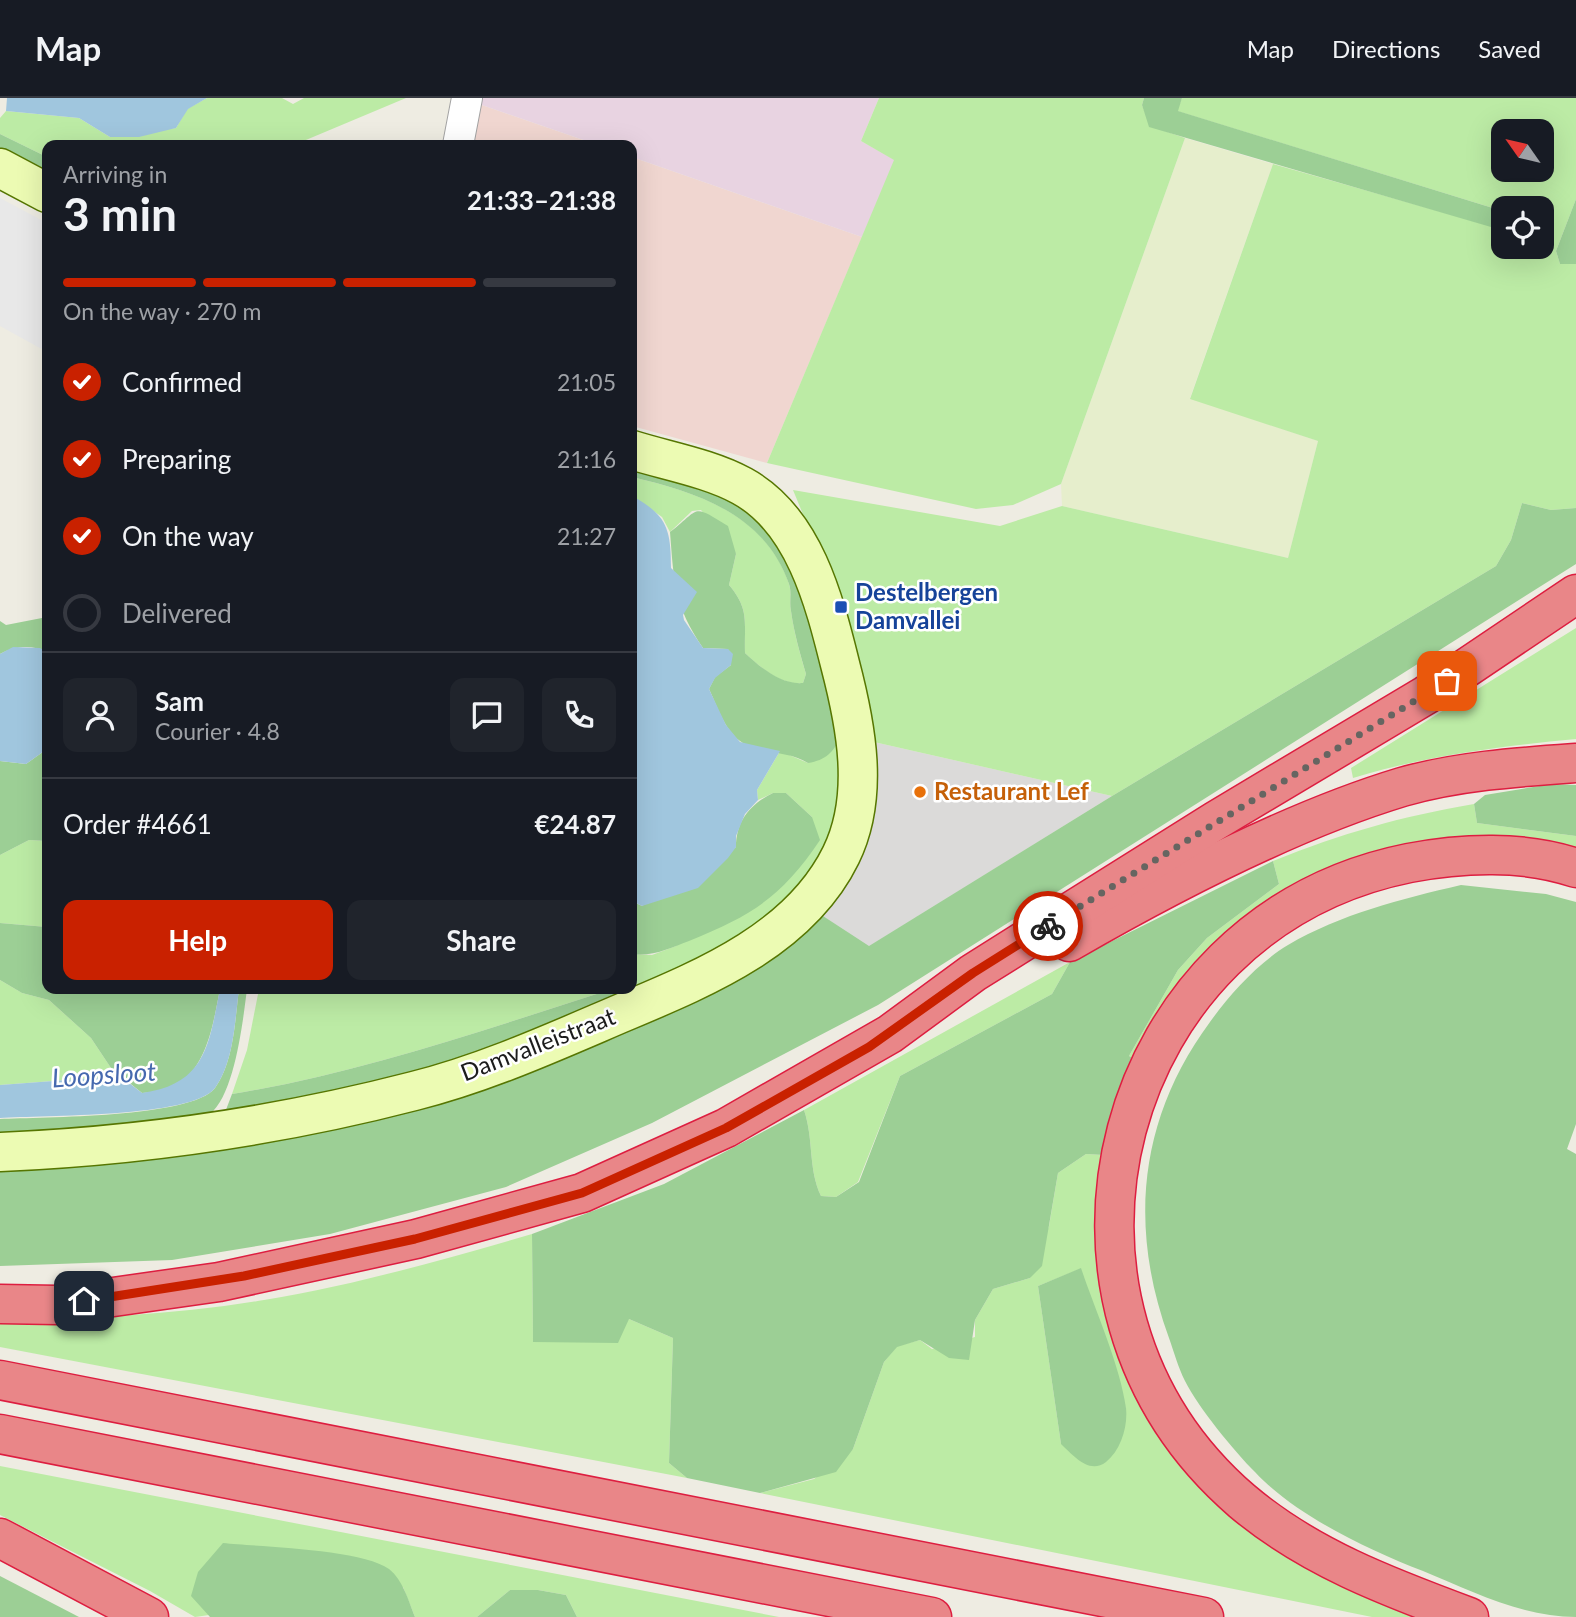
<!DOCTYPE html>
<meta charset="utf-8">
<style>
body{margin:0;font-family:Lato,sans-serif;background:#20242c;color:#f1f3f6;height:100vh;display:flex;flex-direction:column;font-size:26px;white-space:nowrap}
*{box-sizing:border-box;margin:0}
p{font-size:23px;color:#9ea1a6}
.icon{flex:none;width:38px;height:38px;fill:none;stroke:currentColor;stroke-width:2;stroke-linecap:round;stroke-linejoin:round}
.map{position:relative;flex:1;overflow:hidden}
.drawer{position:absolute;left:42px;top:42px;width:595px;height:854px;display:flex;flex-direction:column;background:#171b24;border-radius:14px;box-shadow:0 7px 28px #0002}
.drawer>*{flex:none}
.needle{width:46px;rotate:304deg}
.controls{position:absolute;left:1491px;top:21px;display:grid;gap:14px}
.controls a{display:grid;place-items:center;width:63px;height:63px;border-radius:14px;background:#171b24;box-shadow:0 7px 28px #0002;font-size:35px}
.pin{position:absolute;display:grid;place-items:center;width:60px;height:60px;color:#fff;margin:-30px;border-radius:14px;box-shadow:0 4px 10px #0006}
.courier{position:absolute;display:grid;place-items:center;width:70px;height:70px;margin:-35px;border:5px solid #c92100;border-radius:50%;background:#fff;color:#222;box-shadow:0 2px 9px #0007}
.head em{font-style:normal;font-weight:700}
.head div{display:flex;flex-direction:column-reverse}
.head{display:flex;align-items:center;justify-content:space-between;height:119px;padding:0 21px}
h1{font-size:46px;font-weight:700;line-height:52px}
.bar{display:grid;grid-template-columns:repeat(4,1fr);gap:10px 7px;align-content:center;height:84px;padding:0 21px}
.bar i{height:9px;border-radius:5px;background:#363941}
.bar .on{background:#c92100}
.bar p{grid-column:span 4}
.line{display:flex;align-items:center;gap:18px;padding:0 21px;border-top:2px solid #363941}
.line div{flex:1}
.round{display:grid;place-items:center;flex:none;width:74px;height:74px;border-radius:14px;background:#20242c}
ol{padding:0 21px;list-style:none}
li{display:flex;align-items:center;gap:21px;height:77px}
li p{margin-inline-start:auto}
li .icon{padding:7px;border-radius:50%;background:#c92100;color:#fff;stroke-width:4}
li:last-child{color:#9ea1a6}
li i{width:38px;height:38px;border:4px solid #363941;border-radius:50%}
.cta{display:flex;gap:14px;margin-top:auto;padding:14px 21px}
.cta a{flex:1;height:80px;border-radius:14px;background:#c92100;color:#fff;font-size:28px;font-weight:700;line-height:80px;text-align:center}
.cta a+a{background:#20242c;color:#f1f3f6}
header{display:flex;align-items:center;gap:42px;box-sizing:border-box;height:98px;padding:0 35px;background:#171b24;border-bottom:2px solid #363941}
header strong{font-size:33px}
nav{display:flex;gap:38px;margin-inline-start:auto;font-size:24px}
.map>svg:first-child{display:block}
.residential{fill:#dbdad9}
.commercial{fill:#f0d6d0}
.industrial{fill:#e8d3e1}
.farmland{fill:#e6eecc}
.grass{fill:#bceba5;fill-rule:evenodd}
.forest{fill:#9ccf95}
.parking{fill:#e8e8e8}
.water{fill:#a0c6de}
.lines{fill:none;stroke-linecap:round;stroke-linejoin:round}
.street-casing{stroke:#a3a3a3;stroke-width:32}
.secondary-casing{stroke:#567601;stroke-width:41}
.highway-casing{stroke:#dd1e40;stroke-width:41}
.street{stroke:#fff;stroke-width:30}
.secondary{stroke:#ecfbb3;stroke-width:38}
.highway{stroke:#e98688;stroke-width:38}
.done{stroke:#666561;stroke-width:7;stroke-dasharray:0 12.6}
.route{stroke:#c92100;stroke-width:9}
.transit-dot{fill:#1a4fb4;stroke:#fff;stroke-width:2.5}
.food-dot{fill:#e8710a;stroke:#fff;stroke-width:2.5}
.labels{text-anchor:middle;stroke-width:5;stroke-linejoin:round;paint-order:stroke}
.transit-label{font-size:24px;font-weight:bold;fill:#164399;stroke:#fff;text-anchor:start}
.food-label{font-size:24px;font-weight:bold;fill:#c56008;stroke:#fff;text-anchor:start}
.street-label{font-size:24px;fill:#1c1c1c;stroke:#fff}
.water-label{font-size:26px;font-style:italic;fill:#4669af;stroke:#fff}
</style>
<header>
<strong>Map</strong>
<nav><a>Map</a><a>Directions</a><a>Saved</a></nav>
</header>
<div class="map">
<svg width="1576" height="1519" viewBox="0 0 1576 1519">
<rect width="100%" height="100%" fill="#eeece2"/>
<!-- residential -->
<polygon class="residential" points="874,644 1112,698 868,849 823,818 848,776"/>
<!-- commercial -->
<g class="commercial">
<polygon points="479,6 598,47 470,47"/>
<polygon points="632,59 862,139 767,365 632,328"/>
</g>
<!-- industrial -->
<polygon class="industrial" points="481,0 879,0 861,43 895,62 862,139 632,59 632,47 598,47 479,6"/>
<!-- farmland -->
<polygon class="farmland" points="1185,40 1273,66 1190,300 1318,343 1288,460 1062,408 1061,386"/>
<!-- grass -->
<g class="grass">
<polygon points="207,0 282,0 293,6 304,0 406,0 294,47 47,47 47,59 0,36 0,20 6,13 79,20 110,39 176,30 187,11"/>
<polygon points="879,0 1144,0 1142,7 1150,28 1185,40 1061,386 1013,407 976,411 767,365 894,62 861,43"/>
<path d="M 1182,0 L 1576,0 L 1576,101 L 1556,153 L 1560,166 L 1576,166 L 1576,410 L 1551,412 L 1522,405 L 1511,442 L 1496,468 L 1112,698 L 874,644 L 833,489 L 793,392 L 1000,428 L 1062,408 L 1288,460 L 1318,343 L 1190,301 L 1273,66 L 1491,128 L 1496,111 L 1177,13 ZM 1503,33 L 1542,33 L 1542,72 L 1503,72 ZM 1503,110 L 1542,110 L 1542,149 L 1503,149 Z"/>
<path d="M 632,379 C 696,394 766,416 789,486 C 792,495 789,505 791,513 C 794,535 800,556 806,576 L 803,585 C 781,588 760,569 745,555 C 744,524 750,512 729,487 L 736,456 L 701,412 L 692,413 L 670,434 L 662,419 L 632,398 Z"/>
<path d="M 1576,530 L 1576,641 C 1501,648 1425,658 1353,680 L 1351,670 Z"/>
<polygon points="841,638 842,713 821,765 767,824 619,903 614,891 632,891 632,856 652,857 676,848 812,719 786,695 773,695 758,702 757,692 780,653 808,665"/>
<path d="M 1474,706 L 1477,725 L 1576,738 L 1576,754 L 1416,749 L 1352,764 L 1315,779 L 1136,962 L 1129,958 L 1178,872 L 1207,840 L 1279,786 L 1273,763 C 1343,735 1399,719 1474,706 Z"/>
<polygon points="29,742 47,743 47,829 0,825 0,757"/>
<path d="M 1070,864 L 1052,896 L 900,978 L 858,1084 L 836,1099 L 821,1098 C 808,1071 814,1042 804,1012 Z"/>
<polygon points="0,882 22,895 49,902 91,940 111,970 120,978 0,987"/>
<path d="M 259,891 L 612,891 C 487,931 361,975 232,996 L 247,952 Z"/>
<path d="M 1086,1056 L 1104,1057 L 1166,1332 L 1431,1519 L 1372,1519 L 760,1395 L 814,1381 L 853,1351 L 884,1264 L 897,1248 L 920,1242 L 932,1251 L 975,1239 L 975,1222 L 993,1191 L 1030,1180 L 1049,1128 L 1058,1075 ZM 1080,1171 L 1126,1311 L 1061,1346 L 1038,1188 Z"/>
<path d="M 532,1136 L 533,1244 L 629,1221 L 673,1240 L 669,1365 L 687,1380 L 0,1249 L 0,1226 C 88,1219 177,1217 264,1202 C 355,1187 443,1162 532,1136 Z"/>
<polygon points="0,1368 779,1519 577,1519 566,1497 538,1492 510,1492 477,1519 415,1519 403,1489 195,1519 150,1493 0,1417"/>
</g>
<!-- forest -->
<g class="forest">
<polygon points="1144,0 1182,0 1178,13 1496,111 1491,129 1149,29 1142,7"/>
<polygon points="0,36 47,59 47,80 0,55"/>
<polygon points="1576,101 1576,166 1560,166 1556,153"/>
<path d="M 632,362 L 673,373 L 756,415 L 803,480 L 841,638 C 833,655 826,662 808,665 C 788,652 756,656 740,643 C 724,631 717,608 709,591 L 715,579 L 731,567 L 728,551 L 703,550 C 674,507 674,485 670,434 C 701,410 691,405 728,428 L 736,456 L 729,487 C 750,512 744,524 745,555 C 760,569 781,587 803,585 L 806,576 C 800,555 794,535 791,513 C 789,505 792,494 789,486 C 765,416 696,394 632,379 Z"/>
<polygon points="1522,405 1551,412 1576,410 1576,466 878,907 652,1025 506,1089 330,1136 172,1162 0,1168 0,1070 167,1059 703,900 823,818 869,848 1112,698 1496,468 1511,442"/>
<path d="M 47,519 L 47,554 C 32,546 14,548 0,556 L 0,523 L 6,527 Z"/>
<polygon points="47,651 47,743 29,742 0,757 0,663 26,666"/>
<polygon points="1552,686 1576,687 1576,738 1477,725 1474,706 1485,697"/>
<path d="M 773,695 L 786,695 L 812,719 L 820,742 C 781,800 752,817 689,843 C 670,850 653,859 632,856 L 632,803 L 642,808 L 736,749 C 736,723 750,706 773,695 Z"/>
<path d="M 1273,763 L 1279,786 L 1207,840 L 1178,872 L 1129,958 L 1136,962 L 1104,1057 L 1086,1056 L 1058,1075 L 1042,1168 L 1030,1180 L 993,1191 L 975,1222 L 969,1262 L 949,1260 L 920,1242 L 897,1249 L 884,1264 L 853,1351 L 836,1374 L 760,1395 L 687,1380 L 669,1365 L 673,1240 L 629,1221 L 618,1245 L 533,1244 L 532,1136 L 664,1086 L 804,1012 C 814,1042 808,1071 821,1098 L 836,1099 L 859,1084 L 900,978 L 1052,896 L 1070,864 Z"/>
<path d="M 1461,787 L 1546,796 L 1576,804 L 1576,1026 L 1567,1051 L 1576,1056 L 1576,1519 C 1523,1519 1471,1493 1423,1473 C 1368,1452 1295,1417 1255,1374 C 1234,1353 1198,1309 1185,1283 C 1178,1269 1174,1254 1169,1240 C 1128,1128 1139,1020 1210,924 C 1230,896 1258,865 1288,847 C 1341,816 1401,801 1461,787 Z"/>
<path d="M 0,825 L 47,829 L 47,891 L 220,891 C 213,926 207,975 169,991 C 161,994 150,994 142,995 L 111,970 L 91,940 L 49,902 L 22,895 L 0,882 Z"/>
<path d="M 239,891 L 247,891 C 243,922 235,996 210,1016 L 0,1039 L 0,1021 C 42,1019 192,1020 215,990 C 234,964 235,921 239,891 Z"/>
<path d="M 612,891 L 619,903 L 432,973 L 224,1017 L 232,996 C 361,975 487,931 612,891 Z"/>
<path d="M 1081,1170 C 1095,1212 1120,1267 1126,1310 C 1128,1328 1121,1352 1106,1364 C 1089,1377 1073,1357 1061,1346 L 1038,1188 Z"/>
<path d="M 223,1445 C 260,1449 362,1451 389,1471 C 403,1482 409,1504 415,1519 L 210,1519 L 191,1498 L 198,1474 Z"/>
<polygon points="0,1478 79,1519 0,1519"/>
<polygon points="510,1492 538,1492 566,1497 577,1519 477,1519"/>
</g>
<!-- parking -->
<polygon class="parking" points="0,100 47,125 47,254 0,228"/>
<!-- water -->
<g class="water">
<polygon points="7,0 207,0 188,11 176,30 139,39 110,39 79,20 6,13"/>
<path d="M 632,398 C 667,417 671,431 671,470 L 697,494 L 683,517 L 684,522 L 703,550 L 728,551 L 733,556 L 731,567 L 715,580 L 709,591 L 726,627 L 740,644 L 780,653 L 757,692 L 758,702 L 745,716 L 736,738 L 736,749 L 728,760 L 698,790 L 642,808 L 632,803 Z"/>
<polygon points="13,549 40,550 47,554 47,651 26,666 0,663 0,556"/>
<path d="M 220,891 L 239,891 C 235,921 234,964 215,990 C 192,1020 42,1017 0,1020 L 0,987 L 120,978 L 142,995 C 206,986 209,946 220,891 Z"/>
</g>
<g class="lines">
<!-- street casing -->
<g class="street-casing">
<polyline id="street" points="458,47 467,0"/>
</g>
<!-- secondary casing -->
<g class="secondary-casing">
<g id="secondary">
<polyline points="0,70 47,95"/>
<path d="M 0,1054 C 139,1048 279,1028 414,993 C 486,975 556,943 624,914 C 705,880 800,841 841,757 C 870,698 856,627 840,566 C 824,502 804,422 742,388 C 709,370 667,363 632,352"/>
</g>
</g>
<!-- highway casing -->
<g class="highway-casing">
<g id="highway">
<path d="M 1069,844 C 1168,787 1293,722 1402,689 C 1458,673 1519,669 1576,665"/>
<polyline points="0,1206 57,1207 219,1184 416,1141 582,1095 726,1030 890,936 973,875 1215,723 1426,597 1576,496"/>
<polyline points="0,1282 1204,1519"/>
<polyline points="0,1336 932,1519"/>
<polyline points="0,1440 149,1519"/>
<path d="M 1469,1519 C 1388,1489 1308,1459 1242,1403 C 1010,1203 1111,825 1409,765 C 1461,755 1524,752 1576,770"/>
</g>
</g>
<!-- street -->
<use href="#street" class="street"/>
<!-- secondary -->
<use href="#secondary" class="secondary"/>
<!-- highway -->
<use href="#highway" class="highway"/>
</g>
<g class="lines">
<!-- done -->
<polyline class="done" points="1048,828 1447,583"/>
<!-- route -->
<polyline class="route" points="84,1203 244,1178 415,1141 582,1095 726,1030 869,949 973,875 1048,828"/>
</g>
<!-- markers -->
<rect class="transit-dot" x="834" y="502" width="14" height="14" rx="3.5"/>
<circle class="food-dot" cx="920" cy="694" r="7"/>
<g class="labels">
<!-- transit labels -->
<g class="transit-label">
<text x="855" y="503">Destelbergen<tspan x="855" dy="28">Damvallei</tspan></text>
</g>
<!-- food labels -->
<g class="food-label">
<text x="934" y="702">Restaurant Lef</text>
</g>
<!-- street labels -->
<g class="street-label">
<text transform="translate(538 947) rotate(-21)" y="8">Damvalleistraat</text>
</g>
<!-- water labels -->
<g class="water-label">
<text transform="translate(104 977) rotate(-4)" y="9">Loopsloot</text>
</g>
</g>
</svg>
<div class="controls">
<a><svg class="needle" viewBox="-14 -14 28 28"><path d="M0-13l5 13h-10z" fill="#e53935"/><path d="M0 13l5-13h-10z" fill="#9ea1a6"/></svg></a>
<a><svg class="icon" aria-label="locate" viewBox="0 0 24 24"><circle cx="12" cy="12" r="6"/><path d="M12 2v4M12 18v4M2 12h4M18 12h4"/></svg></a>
</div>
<div class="pin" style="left:1447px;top:583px;background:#ea580c"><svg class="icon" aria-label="bag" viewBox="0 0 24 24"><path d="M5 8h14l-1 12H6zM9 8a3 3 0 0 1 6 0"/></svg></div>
<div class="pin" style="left:84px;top:1203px;background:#1f2937"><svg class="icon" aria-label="home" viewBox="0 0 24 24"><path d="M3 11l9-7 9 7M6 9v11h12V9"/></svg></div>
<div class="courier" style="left:1048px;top:828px"><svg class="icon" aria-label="bike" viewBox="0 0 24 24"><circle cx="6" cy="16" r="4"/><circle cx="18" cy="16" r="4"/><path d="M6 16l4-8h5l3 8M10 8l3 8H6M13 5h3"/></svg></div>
<section class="drawer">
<div class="head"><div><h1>3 min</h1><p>Arriving in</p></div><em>21:33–21:38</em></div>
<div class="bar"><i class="on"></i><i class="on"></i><i class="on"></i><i></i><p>On the way · 270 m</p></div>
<ol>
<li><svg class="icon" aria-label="check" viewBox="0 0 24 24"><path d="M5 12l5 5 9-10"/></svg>Confirmed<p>21:05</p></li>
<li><svg class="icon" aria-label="check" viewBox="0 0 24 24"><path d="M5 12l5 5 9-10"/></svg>Preparing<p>21:16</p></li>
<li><svg class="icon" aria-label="check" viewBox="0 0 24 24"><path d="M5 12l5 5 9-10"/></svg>On the way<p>21:27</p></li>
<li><i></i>Delivered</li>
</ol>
<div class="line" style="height:126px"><a class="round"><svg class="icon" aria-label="person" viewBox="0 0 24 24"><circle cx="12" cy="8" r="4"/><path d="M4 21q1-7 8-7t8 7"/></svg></a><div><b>Sam</b><p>Courier · 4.8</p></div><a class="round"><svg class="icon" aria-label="chat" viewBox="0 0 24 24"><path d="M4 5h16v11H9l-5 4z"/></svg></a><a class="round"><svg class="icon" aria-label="phone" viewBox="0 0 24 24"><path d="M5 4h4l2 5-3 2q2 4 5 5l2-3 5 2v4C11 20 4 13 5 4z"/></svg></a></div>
<div class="line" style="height:91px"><div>Order #4661</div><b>€24.87</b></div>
<div class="cta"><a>Help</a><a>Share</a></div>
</section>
</div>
